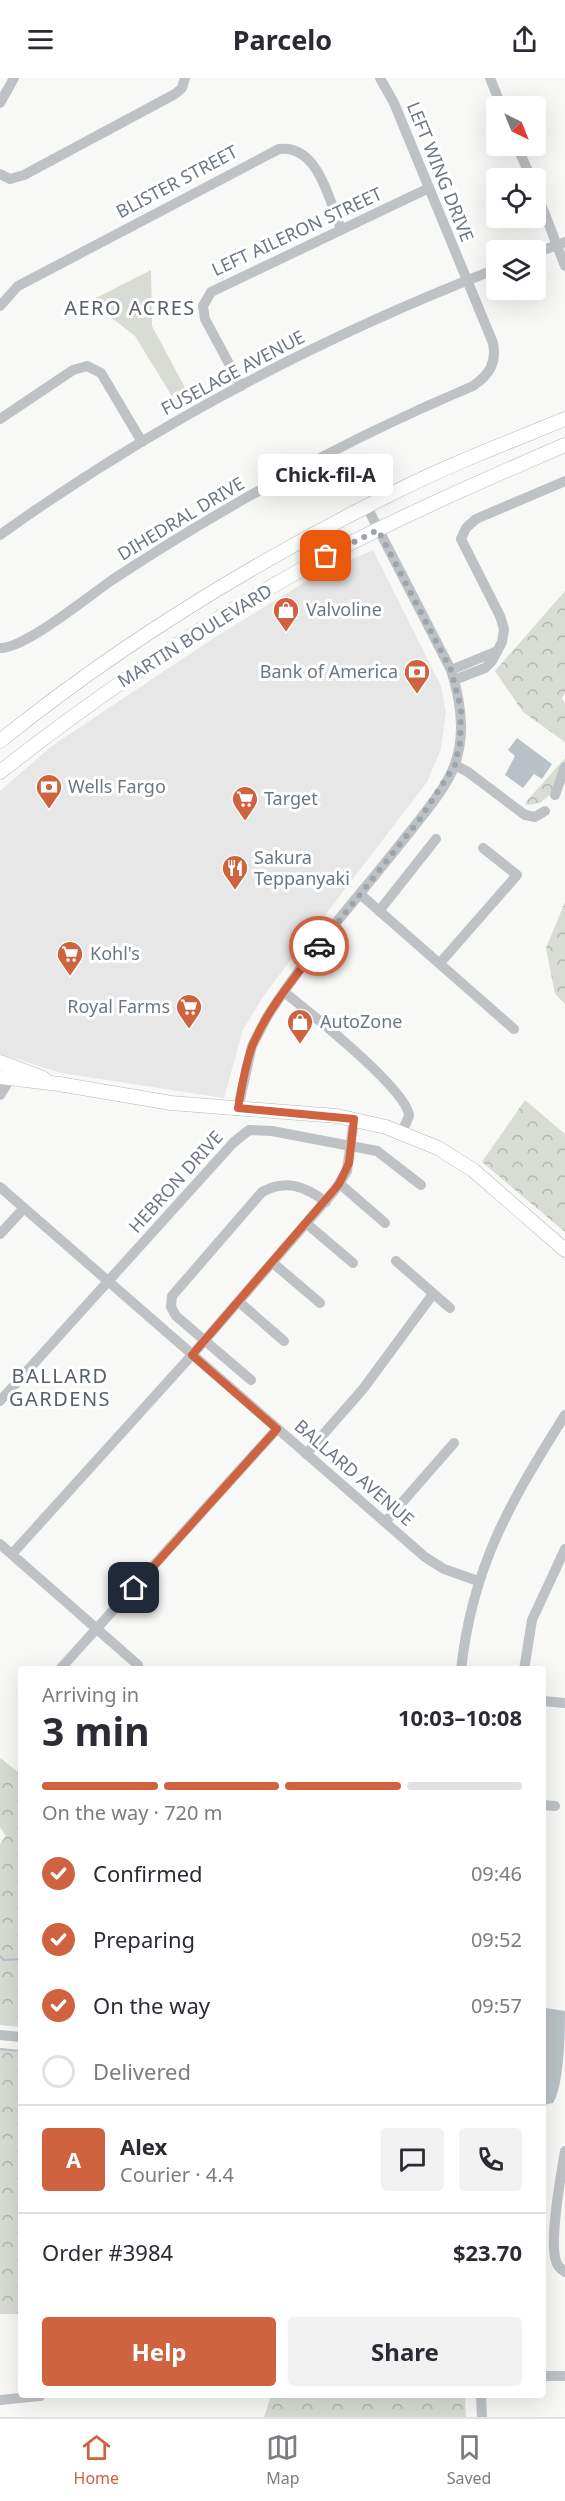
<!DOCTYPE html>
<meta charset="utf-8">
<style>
body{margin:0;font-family:"Noto Sans",sans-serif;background:#f2f2f3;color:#2b2b33;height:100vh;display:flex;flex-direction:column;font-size:22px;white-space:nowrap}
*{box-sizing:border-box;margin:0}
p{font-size:20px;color:#7c7c81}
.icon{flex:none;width:33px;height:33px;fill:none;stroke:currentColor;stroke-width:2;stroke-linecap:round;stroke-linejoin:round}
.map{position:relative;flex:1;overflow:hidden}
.panel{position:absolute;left:18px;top:1588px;width:528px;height:732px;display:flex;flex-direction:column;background:#fff;border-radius:6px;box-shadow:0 6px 24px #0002}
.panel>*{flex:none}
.needle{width:39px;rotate:137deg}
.buttons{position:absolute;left:486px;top:18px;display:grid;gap:12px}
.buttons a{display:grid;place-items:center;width:60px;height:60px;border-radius:6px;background:#fff;box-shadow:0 6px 24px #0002;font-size:30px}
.pin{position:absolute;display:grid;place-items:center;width:51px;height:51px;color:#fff;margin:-26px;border-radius:12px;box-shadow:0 3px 9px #0006}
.courier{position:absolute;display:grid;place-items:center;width:60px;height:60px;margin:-30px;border:4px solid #cf623f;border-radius:50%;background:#fff;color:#222;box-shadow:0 2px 8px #0007}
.bubble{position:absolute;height:42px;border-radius:6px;background:#fff;box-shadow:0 6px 24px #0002;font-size:20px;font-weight:700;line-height:42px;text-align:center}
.headline em{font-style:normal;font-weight:700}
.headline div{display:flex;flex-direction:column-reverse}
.headline{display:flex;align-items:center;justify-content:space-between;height:102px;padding:0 24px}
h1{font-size:39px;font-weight:700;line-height:45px}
.bar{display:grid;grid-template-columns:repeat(4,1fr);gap:9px 6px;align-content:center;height:72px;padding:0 24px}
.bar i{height:8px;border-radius:4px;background:#e1e1e2}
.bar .current{background:#cf623f}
.bar p{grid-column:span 4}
.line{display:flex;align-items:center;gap:15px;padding:0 24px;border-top:2px solid #e1e1e2}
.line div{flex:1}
.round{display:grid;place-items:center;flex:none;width:63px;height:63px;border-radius:6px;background:#f2f2f3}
ol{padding:0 24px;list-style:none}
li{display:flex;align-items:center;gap:18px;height:66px}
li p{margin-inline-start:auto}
li .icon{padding:6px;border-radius:50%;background:#cf623f;color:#fff;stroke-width:4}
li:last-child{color:#7c7c81}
li i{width:33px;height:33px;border:3px solid #e1e1e2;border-radius:50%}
.action{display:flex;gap:12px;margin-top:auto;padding:12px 24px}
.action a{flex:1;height:69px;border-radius:6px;background:#cf623f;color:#fff;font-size:24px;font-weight:700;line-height:69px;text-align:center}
.action a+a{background:#f2f2f3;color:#2b2b33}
header{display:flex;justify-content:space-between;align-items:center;height:78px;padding:0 24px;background:#fff;font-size:27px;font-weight:700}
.dock{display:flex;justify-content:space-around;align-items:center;height:84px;border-top:2px solid #e1e1e2;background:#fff;font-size:16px;color:#7c7c81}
.dock a{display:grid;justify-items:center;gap:3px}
.dock .current{color:#cf623f}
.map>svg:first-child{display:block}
.built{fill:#e6e7e6}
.forest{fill:url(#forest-crowns)}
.park{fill:#d8dcd5}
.water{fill:#b8c2c6}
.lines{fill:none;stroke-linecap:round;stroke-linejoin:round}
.stream{stroke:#b8c2c6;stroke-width:2}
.secondary-casing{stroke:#b3b7bb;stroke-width:15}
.street{stroke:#bec2c5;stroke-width:10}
.secondary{stroke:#fff;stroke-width:14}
.done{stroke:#9ca5ab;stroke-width:6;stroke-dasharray:0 10.8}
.route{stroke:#cf623f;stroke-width:8}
.labels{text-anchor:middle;stroke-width:6;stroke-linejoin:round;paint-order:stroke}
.street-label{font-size:18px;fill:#6b7883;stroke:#fff}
.poi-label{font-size:18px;fill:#6b7883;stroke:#fff;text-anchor:start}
.neighbourhood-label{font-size:20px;letter-spacing:1.5px;fill:#586169;stroke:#fff}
</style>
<header><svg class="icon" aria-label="menu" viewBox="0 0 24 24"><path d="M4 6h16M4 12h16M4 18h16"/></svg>Parcelo<svg class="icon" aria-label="share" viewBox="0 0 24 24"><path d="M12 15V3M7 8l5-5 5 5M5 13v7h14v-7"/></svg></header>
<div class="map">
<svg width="565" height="2339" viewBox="0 0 565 2339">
<defs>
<pattern id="forest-crowns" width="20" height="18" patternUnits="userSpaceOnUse" patternTransform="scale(1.5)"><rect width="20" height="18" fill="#d8dcd5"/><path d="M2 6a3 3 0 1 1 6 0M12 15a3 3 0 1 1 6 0" fill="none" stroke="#b3b7b2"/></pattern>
</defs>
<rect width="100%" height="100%" fill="#f8f8f6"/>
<!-- built -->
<polygon class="built" points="373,472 441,608 446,634 441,671 427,704 267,913 243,951 224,1020 61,995 0,976 0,713 53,667 220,556 323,493"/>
<!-- forest -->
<g class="forest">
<polygon points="565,513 565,615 562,620 565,625 565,664 523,634 495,593"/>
<polygon points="565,680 565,704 540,725 527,727 525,725"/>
<polygon points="565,824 565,926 555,916 546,870"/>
<polygon points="525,1022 565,1056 565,1154 482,1084"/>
<polygon points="0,1680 21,1696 21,1949 0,1947 0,1766 6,1758 0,1749"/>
<polygon points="0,1970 21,1973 21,2236 0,2236"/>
<polygon points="271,2318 465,2318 466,2339 264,2339"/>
</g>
<!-- park -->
<polygon class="park" points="151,192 152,248 191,321 178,328 135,258 90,223"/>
<!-- water -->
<g class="water">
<polygon points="517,660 552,686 542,701 534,696 523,710 505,697 515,678 508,672"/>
<path d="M 546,1930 L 565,1933 C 565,1955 564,2008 553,2025 L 543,2027 L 543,1932 Z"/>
</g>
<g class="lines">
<!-- stream -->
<g class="stream">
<polyline points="0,1878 4,1882 21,1881"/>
<polyline points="0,1971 21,1973"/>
</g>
<!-- secondary casing -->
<g class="secondary-casing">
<g id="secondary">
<path d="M 0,663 C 119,567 253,485 389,417 C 446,388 506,365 565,341"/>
<path d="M 0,694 C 102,614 211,540 326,478 C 403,437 484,402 565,367"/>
<polyline points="0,984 43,1000"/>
<polyline points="0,999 59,1006 171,1025 337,1038 386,1049 438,1070 473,1092 565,1172"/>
</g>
</g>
<!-- street -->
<g class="street">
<polyline points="490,0 501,28"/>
<polyline points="0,25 14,0"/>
<polyline points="517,68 531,100"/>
<polyline points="0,96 10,101 24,97 175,16 182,10 185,0"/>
<polyline points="536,113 565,188"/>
<polyline points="536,175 565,164"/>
<path d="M 0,228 L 18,208 L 279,71 C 318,66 329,122 341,151"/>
<polyline points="241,308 205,241 203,228 211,214 429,110"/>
<polyline points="0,341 73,292 87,288 101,295 142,364"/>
<path d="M 0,457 C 153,347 321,259 496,191"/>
<path d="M 0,570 C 24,571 89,518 112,502 C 226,427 347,361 473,308 C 489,297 497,285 493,265 L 394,25 L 380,0"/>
<polyline points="451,592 497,573"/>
<polyline points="454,602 485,590 492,583 502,564 504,551 500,538 463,465 461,461 466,450 476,441 565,403"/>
<polyline points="455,687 468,694 525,737 535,739 545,733"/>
<polyline points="555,717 565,689"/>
<polyline points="360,816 514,951"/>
<polyline points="379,833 436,761"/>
<polyline points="440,885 517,797 483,770"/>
<path d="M 284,914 C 308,933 408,1012 409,1038 L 402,1054"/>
<polyline points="0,1017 10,1001"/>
<path d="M 238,1030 L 252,968 L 267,939 C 306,877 356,822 401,765 C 418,743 446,712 455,686 C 466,655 461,623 451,592 L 367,429"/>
<polyline points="340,1106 385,1145"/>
<polyline points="0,1109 425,1479 444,1491 478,1503"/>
<polyline points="307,1146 353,1185"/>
<polyline points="0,1156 24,1130"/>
<polyline points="396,1183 450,1230"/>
<polyline points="273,1185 320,1225"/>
<polyline points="239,1224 284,1263"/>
<path d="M 251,1302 L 176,1238 L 171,1229 L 172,1218 L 262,1114 C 286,1101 305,1108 326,1124"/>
<polyline points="0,1323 233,1065 249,1052 272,1053 377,1073 421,1107"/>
<polyline points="306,1376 363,1311 433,1216"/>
<polyline points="385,1444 454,1365"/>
<polyline points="0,1466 138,1587"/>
<polyline points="12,1476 192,1277 335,1112 347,1093 354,1041"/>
<polyline points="61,1590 277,1351"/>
<path d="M 461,1592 C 472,1488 511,1423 565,1337"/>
<polyline points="524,1592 532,1542 565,1471"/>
<polyline points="543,1623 565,1625"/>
<polyline points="543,1727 555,1728"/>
<polyline points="0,1957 21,1959"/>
<path d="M 565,2073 C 561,2097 549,2162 556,2183 C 557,2188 561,2191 565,2194"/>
<polyline points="543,2298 565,2298"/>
<polyline points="481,2318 482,2339"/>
<polyline points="0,2322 40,2318"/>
</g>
<!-- secondary -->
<use href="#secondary" class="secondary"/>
</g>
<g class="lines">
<!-- done -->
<polyline class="done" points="319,868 420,741 455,687 460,665 461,631 451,592 378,452 326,478"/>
<!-- route -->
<path class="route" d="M 134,1510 L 277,1351 L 192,1277 L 339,1106 L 349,1085 L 354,1041 L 238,1030 C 242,1008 245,986 253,966 C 269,929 295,899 319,868"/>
</g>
<!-- icons -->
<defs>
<g id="shop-pin" transform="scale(1.35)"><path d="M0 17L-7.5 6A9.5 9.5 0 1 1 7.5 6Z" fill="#cf623f" stroke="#fff"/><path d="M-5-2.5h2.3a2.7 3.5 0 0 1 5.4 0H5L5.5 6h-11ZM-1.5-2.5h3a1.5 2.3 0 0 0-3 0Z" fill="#fff"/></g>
<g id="bank-pin" transform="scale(1.35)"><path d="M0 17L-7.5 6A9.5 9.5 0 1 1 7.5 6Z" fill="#cf623f" stroke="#fff"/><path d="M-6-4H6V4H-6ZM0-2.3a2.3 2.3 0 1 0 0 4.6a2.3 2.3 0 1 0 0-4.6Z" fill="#fff"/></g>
<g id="supermarket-pin" transform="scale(1.35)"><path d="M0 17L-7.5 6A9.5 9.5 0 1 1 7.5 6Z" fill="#cf623f" stroke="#fff"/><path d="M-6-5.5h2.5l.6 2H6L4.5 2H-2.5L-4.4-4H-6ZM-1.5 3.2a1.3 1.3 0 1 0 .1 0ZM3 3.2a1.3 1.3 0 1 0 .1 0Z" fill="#fff"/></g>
<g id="restaurant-pin" transform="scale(1.35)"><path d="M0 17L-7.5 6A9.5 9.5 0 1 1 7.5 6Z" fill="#cf623f" stroke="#fff"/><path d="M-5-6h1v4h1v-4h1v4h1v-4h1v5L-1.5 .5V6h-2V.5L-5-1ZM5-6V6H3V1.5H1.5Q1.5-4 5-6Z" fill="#fff"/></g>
</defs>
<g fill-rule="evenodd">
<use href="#shop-pin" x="286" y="532"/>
<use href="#bank-pin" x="417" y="594"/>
<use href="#bank-pin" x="49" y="709"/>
<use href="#supermarket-pin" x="245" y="721"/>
<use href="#restaurant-pin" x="235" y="790"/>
<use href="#supermarket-pin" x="70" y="876"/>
<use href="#supermarket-pin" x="189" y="929"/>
<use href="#shop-pin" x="300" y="944"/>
</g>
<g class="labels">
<!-- street labels -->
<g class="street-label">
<text transform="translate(440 94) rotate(68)" y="6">LEFT WING DRIVE</text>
<text transform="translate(177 104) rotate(-28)" y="6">BLISTER STREET</text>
<text transform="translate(297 154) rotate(-25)" y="6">LEFT AILERON STREET</text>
<text transform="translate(233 295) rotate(-28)" y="6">FUSELAGE AVENUE</text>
<text transform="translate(181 441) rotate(-31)" y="6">DIHEDRAL DRIVE</text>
<text transform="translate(195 558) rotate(-32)" y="6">MARTIN BOULEVARD</text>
<text transform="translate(176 1104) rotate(-48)" y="6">HEBRON DRIVE</text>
<text transform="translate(354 1395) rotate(41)" y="6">BALLARD AVENUE</text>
</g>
<!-- poi labels -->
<g class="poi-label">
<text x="306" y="538">Valvoline</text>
<text x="398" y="600" text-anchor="end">Bank of America</text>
<text x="68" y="715">Wells Fargo</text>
<text x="264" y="727">Target</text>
<text x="254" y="786">Sakura<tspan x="254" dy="21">Teppanyaki</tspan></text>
<text x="90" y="882">Kohl's</text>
<text x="170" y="935" text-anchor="end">Royal Farms</text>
<text x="320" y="950">AutoZone</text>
</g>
<!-- neighbourhood labels -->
<g class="neighbourhood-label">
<text x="130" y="237">AERO ACRES</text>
<text x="60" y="1305">BALLARD<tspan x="60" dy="23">GARDENS</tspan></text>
</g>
</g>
</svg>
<div class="buttons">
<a><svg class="needle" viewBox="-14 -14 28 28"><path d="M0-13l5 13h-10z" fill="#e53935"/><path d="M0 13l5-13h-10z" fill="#7c7c81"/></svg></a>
<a><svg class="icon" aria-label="locate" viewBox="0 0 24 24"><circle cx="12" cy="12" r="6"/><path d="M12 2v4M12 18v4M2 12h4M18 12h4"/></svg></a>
<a><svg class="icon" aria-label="layers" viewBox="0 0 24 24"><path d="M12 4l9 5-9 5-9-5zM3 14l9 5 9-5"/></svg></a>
</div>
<div class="pin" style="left:326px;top:478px;background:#ea580c"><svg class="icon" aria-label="bag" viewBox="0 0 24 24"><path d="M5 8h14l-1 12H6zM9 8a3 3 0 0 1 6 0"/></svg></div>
<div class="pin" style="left:134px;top:1510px;background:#1f2937"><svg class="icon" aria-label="home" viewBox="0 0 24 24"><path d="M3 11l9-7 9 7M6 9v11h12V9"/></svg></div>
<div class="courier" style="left:319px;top:868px"><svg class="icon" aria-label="car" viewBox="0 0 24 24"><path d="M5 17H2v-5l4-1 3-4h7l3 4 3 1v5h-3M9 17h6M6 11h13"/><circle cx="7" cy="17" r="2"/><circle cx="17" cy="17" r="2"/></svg></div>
<div class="bubble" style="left:258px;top:376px;width:135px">Chick-fil-A</div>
<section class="panel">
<div class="headline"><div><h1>3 min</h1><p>Arriving in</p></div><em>10:03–10:08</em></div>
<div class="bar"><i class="current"></i><i class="current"></i><i class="current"></i><i></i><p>On the way · 720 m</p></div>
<ol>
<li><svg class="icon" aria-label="check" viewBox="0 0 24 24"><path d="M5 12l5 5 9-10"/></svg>Confirmed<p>09:46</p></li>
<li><svg class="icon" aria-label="check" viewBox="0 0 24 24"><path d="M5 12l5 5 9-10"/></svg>Preparing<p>09:52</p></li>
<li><svg class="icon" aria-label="check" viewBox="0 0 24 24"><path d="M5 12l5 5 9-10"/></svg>On the way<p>09:57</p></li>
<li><i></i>Delivered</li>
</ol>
<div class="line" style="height:108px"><b class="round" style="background:#cf623f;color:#fff">A</b><div><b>Alex</b><p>Courier · 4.4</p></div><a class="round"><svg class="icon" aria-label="chat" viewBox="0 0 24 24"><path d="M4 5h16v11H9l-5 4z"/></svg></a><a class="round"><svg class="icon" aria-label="phone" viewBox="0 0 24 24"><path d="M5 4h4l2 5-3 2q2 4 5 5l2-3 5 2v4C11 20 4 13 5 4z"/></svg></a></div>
<div class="line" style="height:78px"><div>Order #3984</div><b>$23.70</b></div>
<div class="action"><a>Help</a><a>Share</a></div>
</section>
</div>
<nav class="dock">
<a class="current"><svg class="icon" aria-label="home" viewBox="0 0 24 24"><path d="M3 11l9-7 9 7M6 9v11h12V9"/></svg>Home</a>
<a><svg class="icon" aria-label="map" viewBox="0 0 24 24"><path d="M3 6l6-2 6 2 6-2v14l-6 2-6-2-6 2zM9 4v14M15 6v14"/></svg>Map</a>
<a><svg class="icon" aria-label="saved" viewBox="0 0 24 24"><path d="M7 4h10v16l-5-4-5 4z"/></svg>Saved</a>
</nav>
